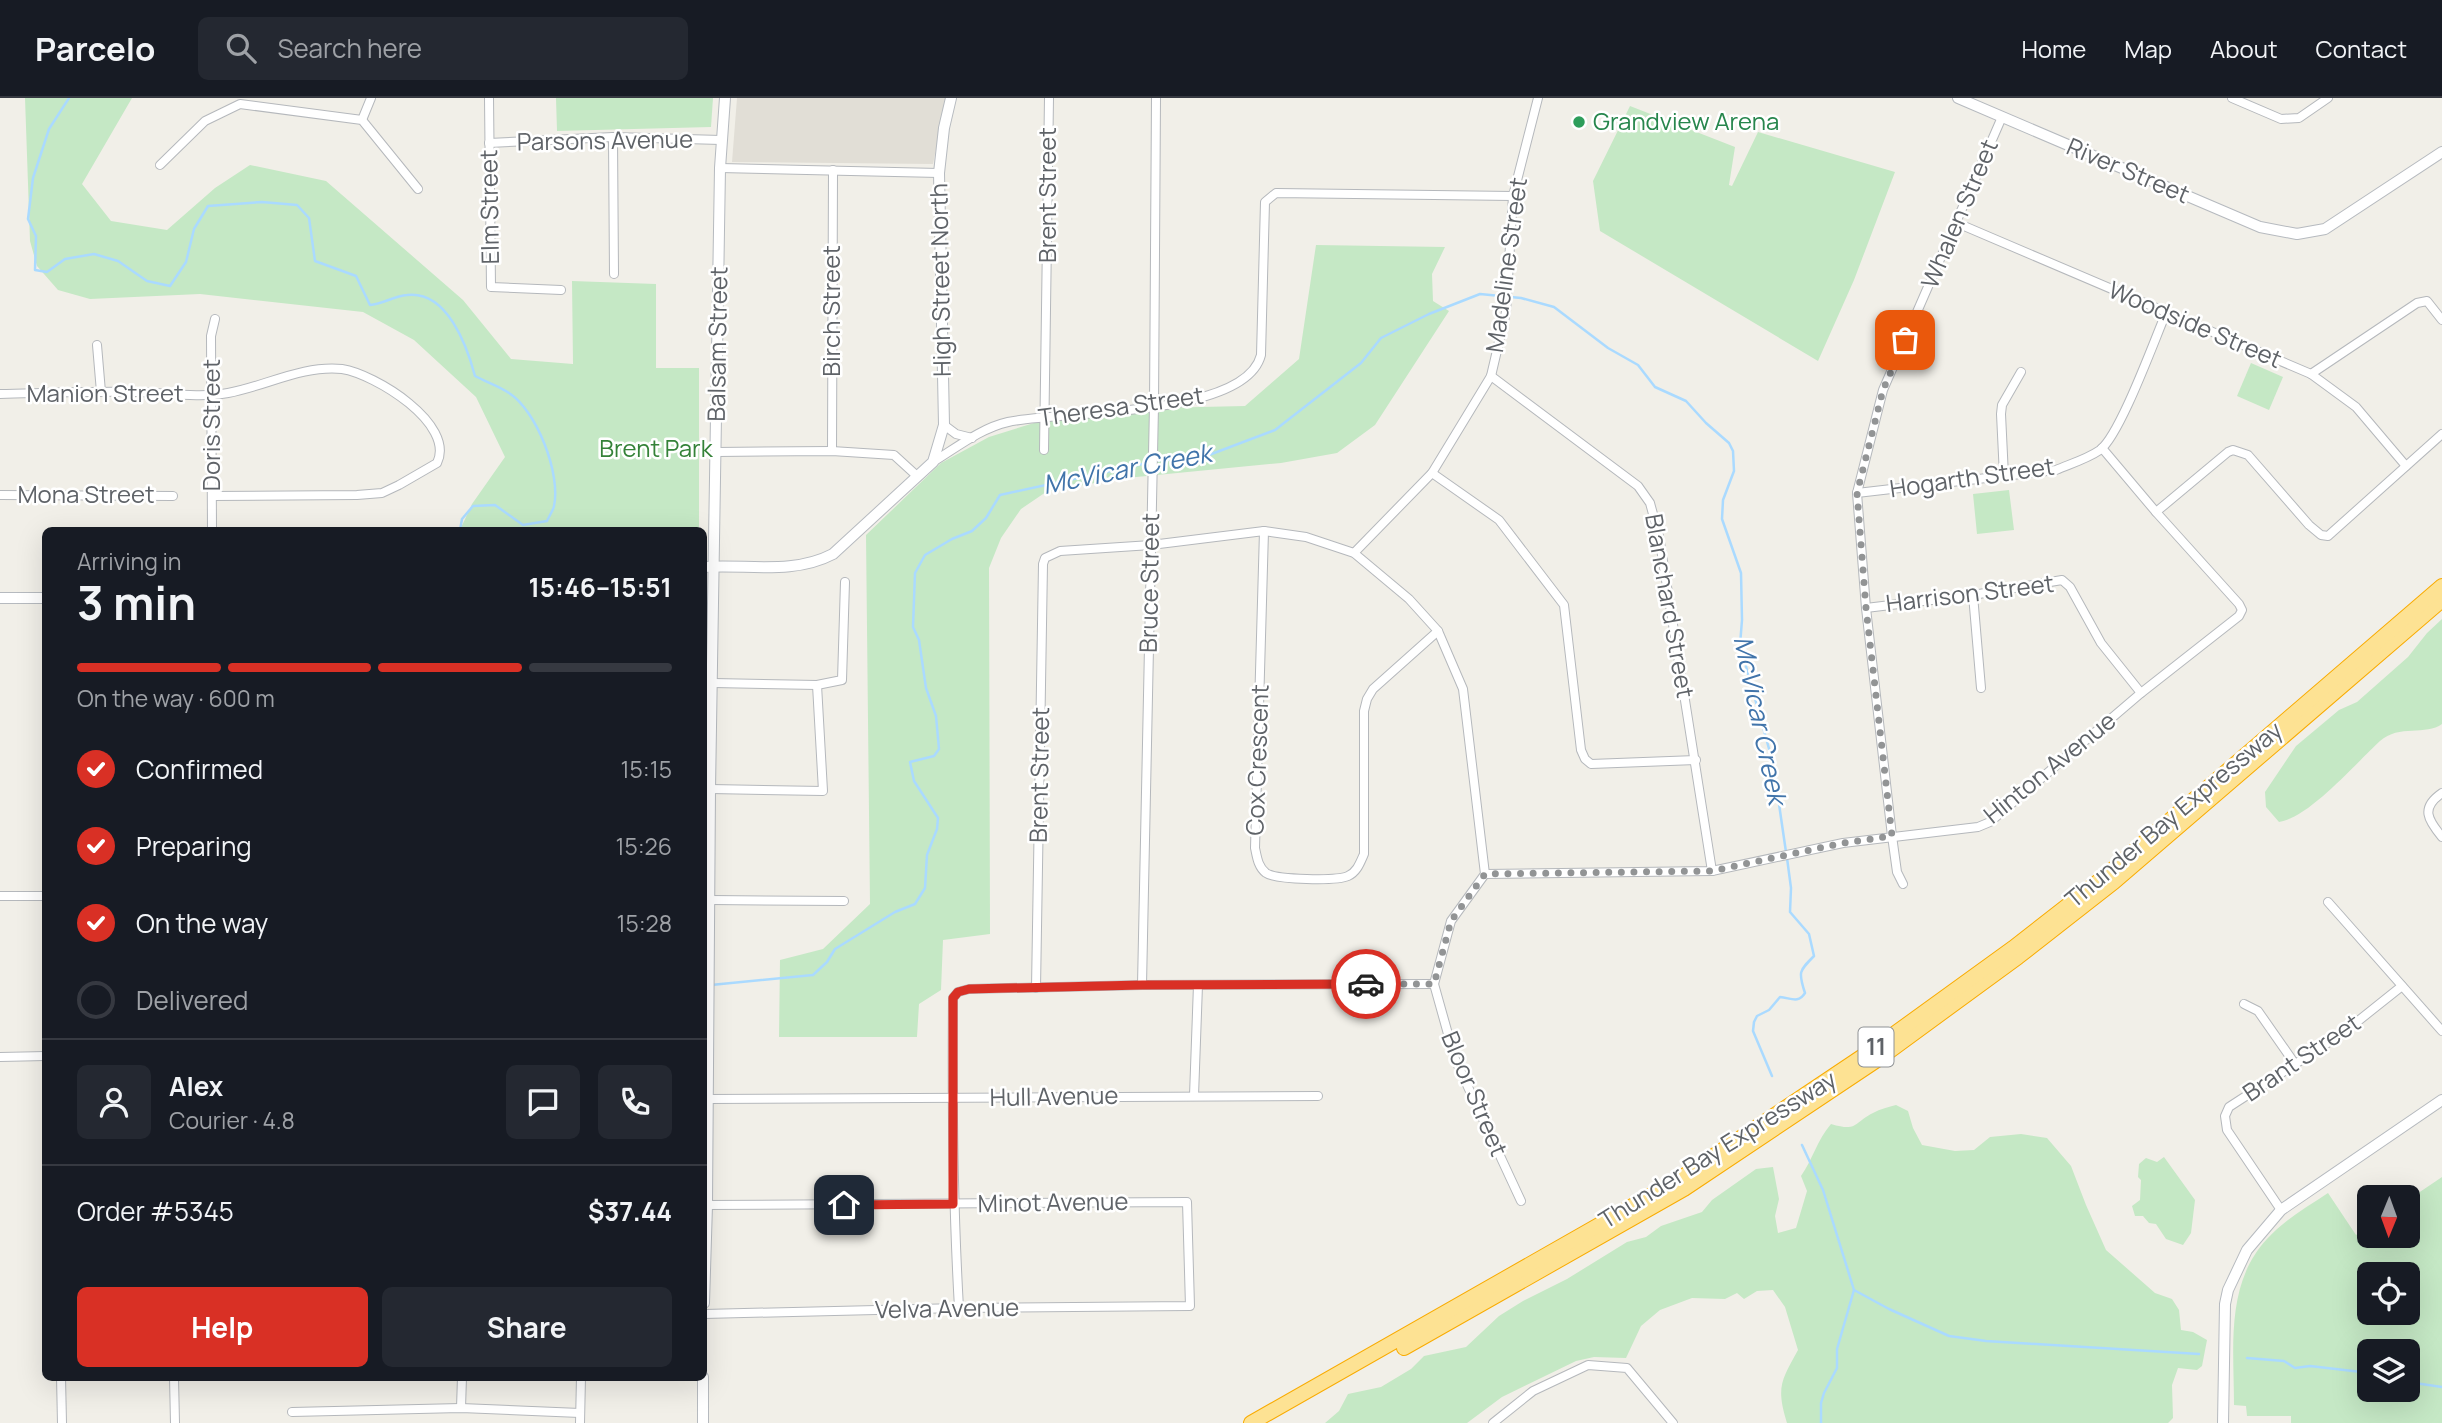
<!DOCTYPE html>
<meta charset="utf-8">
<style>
body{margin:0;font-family:Manrope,sans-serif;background:#242831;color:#f1f3f6;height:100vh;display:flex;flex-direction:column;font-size:26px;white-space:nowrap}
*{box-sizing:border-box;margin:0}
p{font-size:23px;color:#9ea1a6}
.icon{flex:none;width:38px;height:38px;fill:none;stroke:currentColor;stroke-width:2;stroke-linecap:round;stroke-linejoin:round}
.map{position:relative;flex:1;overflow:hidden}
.panel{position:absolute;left:42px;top:429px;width:665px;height:854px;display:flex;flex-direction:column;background:#171b24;border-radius:10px;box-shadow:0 7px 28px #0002}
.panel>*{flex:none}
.needle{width:46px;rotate:181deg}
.tools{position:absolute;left:2357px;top:1087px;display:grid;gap:14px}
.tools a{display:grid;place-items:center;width:63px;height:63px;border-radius:10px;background:#171b24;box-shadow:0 7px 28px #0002;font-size:35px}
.pin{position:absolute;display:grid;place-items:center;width:60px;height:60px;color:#fff;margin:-30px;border-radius:14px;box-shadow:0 4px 10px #0006}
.courier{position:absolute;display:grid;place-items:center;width:70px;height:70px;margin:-35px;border:5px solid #d93025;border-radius:50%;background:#fff;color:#222;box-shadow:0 2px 9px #0007}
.headline em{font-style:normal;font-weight:700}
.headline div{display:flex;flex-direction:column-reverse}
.headline{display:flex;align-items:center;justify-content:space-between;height:119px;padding:0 35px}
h1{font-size:46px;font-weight:700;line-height:52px}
.bar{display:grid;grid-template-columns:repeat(4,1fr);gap:10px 7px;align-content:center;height:84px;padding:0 35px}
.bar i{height:9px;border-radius:5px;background:#363941}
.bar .on{background:#d93025}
.bar p{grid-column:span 4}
.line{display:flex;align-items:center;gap:18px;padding:0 35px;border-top:2px solid #363941}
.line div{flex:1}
.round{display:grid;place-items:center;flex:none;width:74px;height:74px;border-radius:10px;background:#242831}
ol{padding:0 35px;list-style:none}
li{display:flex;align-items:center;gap:21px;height:77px}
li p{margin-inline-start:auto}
li .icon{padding:7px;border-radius:50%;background:#d93025;color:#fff;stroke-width:4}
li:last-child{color:#9ea1a6}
li i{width:38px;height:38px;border:4px solid #363941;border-radius:50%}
.button{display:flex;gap:14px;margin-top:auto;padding:14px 35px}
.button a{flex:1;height:80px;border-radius:10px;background:#d93025;color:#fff;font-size:28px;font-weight:700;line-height:80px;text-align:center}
.button a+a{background:#242831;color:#f1f3f6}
header{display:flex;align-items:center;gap:42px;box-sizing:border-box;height:98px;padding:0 35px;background:#171b24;border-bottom:2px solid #363941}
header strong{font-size:33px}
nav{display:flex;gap:38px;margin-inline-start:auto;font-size:24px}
.search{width:490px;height:63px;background:#242831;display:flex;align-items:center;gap:18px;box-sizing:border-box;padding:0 24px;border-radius:10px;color:#9ea1a6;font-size:26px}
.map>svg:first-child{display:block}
.education{fill:#e1ded6}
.green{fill:#c5e8c5;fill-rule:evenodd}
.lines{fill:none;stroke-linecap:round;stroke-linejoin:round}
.stream{stroke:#aadaff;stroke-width:2.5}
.street-casing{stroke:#b5b8bc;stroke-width:10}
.secondary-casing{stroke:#b6babf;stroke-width:12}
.highway-casing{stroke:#f9ab00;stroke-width:16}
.street{stroke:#fff;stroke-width:8}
.secondary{stroke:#fff;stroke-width:10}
.highway{stroke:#fde293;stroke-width:14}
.done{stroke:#929495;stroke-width:7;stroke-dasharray:0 12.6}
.route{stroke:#d93025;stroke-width:9}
.leisure-dot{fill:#2e9e5b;stroke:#fff;stroke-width:2.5}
.labels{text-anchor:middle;stroke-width:5;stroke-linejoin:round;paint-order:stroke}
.shield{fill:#fff;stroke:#8f9295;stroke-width:2}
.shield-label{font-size:23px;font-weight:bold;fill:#5f6368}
.leisure-label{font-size:24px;fill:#27864d;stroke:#fff;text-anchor:start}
.street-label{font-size:24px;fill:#5f6368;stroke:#fff}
.park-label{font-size:24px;fill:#348238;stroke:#fff}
.water-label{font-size:26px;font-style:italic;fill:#4174aa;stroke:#fff}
</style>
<header>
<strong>Parcelo</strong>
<div class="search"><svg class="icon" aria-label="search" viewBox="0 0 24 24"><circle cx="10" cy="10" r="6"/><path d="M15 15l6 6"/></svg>Search here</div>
<nav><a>Home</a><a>Map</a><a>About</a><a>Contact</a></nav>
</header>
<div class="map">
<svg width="2442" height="1325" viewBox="0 0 2442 1325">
<rect width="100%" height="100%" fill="#f1efe8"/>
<!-- education -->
<polygon class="education" points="737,0 946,0 933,66 732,64"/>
<!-- green -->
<g class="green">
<polygon points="25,0 132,0 82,86 111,123 167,132 215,90 250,67 326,83 463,202 511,261 573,266 572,183 656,186 656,270 699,270 699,432 460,432 472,406 505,359 476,299 414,242 363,214 200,196 90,201 58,192 37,168 30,143"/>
<polygon points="556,0 713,0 711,29 557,33"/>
<polygon points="1630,8 1735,49 1729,87 1732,88 1758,34 1895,74 1854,182 1818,263 1600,133 1593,83"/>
<polygon points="1316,147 1445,149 1432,176 1433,203 1449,213 1375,327 1337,355 1281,365 1116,381 1046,394 1021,411 1001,440 989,470 990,836 943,842 941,892 919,906 917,939 779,939 780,862 823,851 870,806 866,437 941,365 989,339 1047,321 1155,310 1245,308 1299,261"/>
<polygon points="2251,265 2283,279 2269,312 2237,298"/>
<polygon points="2009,392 2014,432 1977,436 1973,396"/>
<path d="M 2442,521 L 2442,626 C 2426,638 2399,626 2380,643 C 2357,664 2309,720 2279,724 L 2266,709 L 2265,694 L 2296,648 L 2339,612 L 2357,604 L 2408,559 L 2427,535 Z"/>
<path d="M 1896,1007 L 1908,1013 L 1913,1030 L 1922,1047 L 1955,1053 L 1974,1052 L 1990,1039 L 2021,1036 L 2047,1040 L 2071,1068 L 2086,1107 L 2106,1152 L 2155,1195 L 2172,1201 L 2179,1212 L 2181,1232 L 2193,1234 L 2207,1242 L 2202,1268 L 2197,1272 L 2178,1270 L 2172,1287 L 2173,1320 L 2168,1325 L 1787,1325 C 1776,1289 1781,1283 1798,1252 L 1785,1209 L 1773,1192 L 1757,1193 L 1744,1201 L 1737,1195 L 1725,1201 L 1692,1200 L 1660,1212 L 1641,1228 L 1626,1260 L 1594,1259 L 1576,1263 L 1502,1299 L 1467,1325 L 1325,1325 L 1339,1313 L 1348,1296 L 1381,1289 L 1411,1271 L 1424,1258 L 1466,1249 L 1499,1218 L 1523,1203 L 1567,1181 L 1627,1144 L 1646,1139 L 1661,1128 L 1702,1114 L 1712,1102 L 1756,1071 L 1773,1069 L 1779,1101 L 1775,1118 L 1778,1135 L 1796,1130 L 1807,1093 L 1801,1078 C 1813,1061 1817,1042 1831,1026 C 1858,1034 1853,1025 1873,1015 C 1880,1011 1889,1009 1896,1007 Z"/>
<polygon points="2164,1059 2195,1102 2191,1135 2183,1147 2166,1141 2156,1126 2149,1125 2143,1118 2135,1118 2132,1108 2140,1102 2141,1082 2138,1079 2139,1066 2146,1060 2157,1064"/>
<path d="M 2442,1079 L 2442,1325 L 2291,1325 L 2291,1318 L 2247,1318 L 2246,1308 L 2234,1307 C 2234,1250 2225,1186 2267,1141 C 2284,1122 2307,1109 2328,1095 L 2356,1137 L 2369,1128 L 2370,1138 L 2408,1138 L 2408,1102 ZM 2370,1176 L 2408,1176 L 2408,1214 L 2370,1214 ZM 2370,1253 L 2408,1253 L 2408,1292 L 2370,1292 Z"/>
</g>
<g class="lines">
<!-- stream -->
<g class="stream">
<path d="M 69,0 L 49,31 L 33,80 L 28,121 L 36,138 L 35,172 L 47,174 L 65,161 L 94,156 L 118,163 L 147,183 L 170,188 L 186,164 L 194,131 L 208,108 L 262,104 L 297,107 L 309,120 L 315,163 L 356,178 L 370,207 C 383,206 394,198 407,197 C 447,192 467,248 475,278 C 486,284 499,288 509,295 C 537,313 561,376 554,408 C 553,413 549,418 547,423 L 523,427 L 495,407 L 473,408 L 462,421 L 460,432"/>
<polyline points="711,887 813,877 827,864 835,851 895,814 915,806 925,790 927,757 937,731 938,720 914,683 910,664 934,658 939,651 936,618 926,590 919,542 913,529 915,475 925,457 952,441 972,433 986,420 1000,397 1161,362 1201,360 1275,332 1361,265 1381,240 1429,216 1480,196 1521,200 1554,209 1608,250 1638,267 1655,289 1686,303 1706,325 1729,345 1733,353 1734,373 1723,402 1722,421 1741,475 1742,522 1740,547 1773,665 1786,754"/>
<path d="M 1772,978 L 1753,933 L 1754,924 L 1757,918 L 1769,912 L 1780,899 C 1791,900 1798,906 1805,895 C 1798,874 1799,873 1814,858 L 1809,836 L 1790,814 L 1791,790 L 1787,760"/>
<polyline points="1802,1047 1823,1092 1854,1192 1837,1251 1837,1270 1824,1295 1821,1305 1821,1325"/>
<polyline points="1854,1192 1889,1211 1949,1238 1986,1243 2199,1256"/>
<polyline points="2247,1260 2284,1263 2295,1270 2310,1268 2370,1275"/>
<polyline points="2408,1284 2442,1289"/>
</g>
<!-- street casing -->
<g class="street-casing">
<g id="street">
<polyline points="489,0 491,189 561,192"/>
<polyline points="2232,0 2281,21 2299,20 2328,0"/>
<polyline points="362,22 371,0"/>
<polyline points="613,39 614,176"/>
<polyline points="489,45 613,39 721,42"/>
<polyline points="160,67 205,23 240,6 362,22 418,91"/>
<polyline points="720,70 939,75"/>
<polyline points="1957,125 2311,276 2356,309 2406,368"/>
<polyline points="97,247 101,294"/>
<polyline points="2311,276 2417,205 2427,203 2442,222"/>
<polyline points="1491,278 1638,388 1650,405 1659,438 1712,773"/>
<path d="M 0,296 C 46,295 92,293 138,294 C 167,295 200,300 228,295 C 266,288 302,267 342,271 C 375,276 456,326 437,365 L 399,387 L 382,395 L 357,397 L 212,398"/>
<polyline points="944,327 956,336 972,340"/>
<polyline points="1044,352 1049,0"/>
<polyline points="832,353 833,72"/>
<polyline points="716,354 832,353 894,357 917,378"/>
<path d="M 933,364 C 956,350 981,330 1008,324 C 1062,312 1245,320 1261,257 L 1265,104 L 1276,95 L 1513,98"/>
<polyline points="1432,375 1499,422 1564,507 1581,652 1585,661 1591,666 1696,662"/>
<polyline points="2004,378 2001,316 2002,307 2021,274"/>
<path d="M 1857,395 L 2056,372 C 2070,366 2087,361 2100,352 C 2120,337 2154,243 2166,215"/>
<polyline points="0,397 173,398"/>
<polyline points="2156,414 2228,354 2233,352 2248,357 2309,427 2321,437 2328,438 2442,336"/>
<polyline points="212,432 211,238 215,221"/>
<path d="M 1264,433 L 1255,750 C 1257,759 1258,769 1266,775 C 1276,782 1337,783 1348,778 C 1357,774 1360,765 1364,756 L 1364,613 L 1367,601 L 1373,591 L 1438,533"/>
<polyline points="1354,455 1432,375 1491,278 1506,214 1513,98 1538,0"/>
<polyline points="1973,497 1981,590"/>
<polyline points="1866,510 1973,497 2062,482 2070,489 2101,545 2141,595"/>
<polyline points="713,585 817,587 842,582 845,484"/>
<polyline points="710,691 823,693 817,587"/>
<path d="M 2442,695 C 2420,710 2428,722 2442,739"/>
<polyline points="1485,776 1712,773 1843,745 1978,729 1990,724 2141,595 2239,518 2242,512 2239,506 2156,414 2102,350"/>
<polyline points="1903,786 1897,774 1892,738 1866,510 1857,395 1883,292 2002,19"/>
<polyline points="0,798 46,798"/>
<polyline points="710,802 844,803"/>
<polyline points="2328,804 2442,933"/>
<polyline points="1434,886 1455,961 1521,1103"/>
<polyline points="1142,887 1154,308 1156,0"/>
<polyline points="1036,890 1043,466 1045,460 1060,453 1151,447 1264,433 1306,439 1354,455 1409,501 1438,533 1463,591 1485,776 1451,823 1434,886"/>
<polyline points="2244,906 2258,913 2295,966"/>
<polyline points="0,959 46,958"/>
<polyline points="1194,998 1198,887"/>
<polyline points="707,1001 1318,998"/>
<polyline points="704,1107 1187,1104 1190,1208 959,1210 704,1216"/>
<polyline points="2281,1112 2227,1032 2225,1018 2229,1009 2343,935 2402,888"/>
<path d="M 959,1210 C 953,1106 952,1003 953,900 L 958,894 L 969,891 L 1142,887 L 1434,886"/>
<polyline points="61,1279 62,1325"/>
<polyline points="174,1279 175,1325"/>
<polyline points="461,1310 462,1279"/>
<polyline points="292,1314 461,1310 580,1315"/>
<polyline points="580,1325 581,1279"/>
<polyline points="1493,1325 1533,1293 1588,1267 1627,1270 1673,1325"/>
</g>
</g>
<!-- secondary casing -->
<g class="secondary-casing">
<g id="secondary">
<polyline points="1958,0 2260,129 2297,136 2325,131 2442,54"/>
<path d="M 704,469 C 747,466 793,477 833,456 L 933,364 L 944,327 L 939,75 L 944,30 L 951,0"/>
<polyline points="0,500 46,500"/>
<polyline points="704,1205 707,1107 710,691 720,70 725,0"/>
<polyline points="703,1325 703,1279"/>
<polyline points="2223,1325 2225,1206 2228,1192 2247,1152 2281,1112 2442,1002"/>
</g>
</g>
<!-- highway casing -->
<g class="highway-casing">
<g id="highway">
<polyline points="1404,1250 1684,1091 1880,960 2018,859 2114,784 2442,502"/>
<polyline points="1251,1325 1678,1082 1872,952 2013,850 2104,779 2442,488"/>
</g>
</g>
<!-- street -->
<use href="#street" class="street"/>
<!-- secondary -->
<use href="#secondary" class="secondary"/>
<!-- highway -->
<use href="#highway" class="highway"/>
</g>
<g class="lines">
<!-- done -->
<polyline class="done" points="1366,886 1434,886 1451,823 1485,776 1712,773 1843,745 1892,738 1866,510 1857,395 1883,292 1905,242"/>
<!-- route -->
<polyline class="route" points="844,1107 953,1106 953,900 958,894 969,891 1142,887 1366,886"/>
</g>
<!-- markers -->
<circle class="leisure-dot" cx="1579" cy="24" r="7"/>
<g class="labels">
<!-- shield labels -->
<rect class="shield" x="1858.5" y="929.5" width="35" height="39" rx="5"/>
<g class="shield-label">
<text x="1876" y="957">11</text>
</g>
<!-- leisure labels -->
<g class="leisure-label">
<text x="1593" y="32">Grandview Arena</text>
</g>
<!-- street labels -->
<g class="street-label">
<text transform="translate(605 43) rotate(-1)" y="8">Parsons Avenue</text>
<text transform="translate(2128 73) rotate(23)" y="8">River Street</text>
<text transform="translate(1048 97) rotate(-90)" y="8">Brent Street</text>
<text transform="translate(490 109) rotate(-91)" y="8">Elm Street</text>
<text transform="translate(1960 116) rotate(-67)" y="8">Whalen Street</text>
<text transform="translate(1507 167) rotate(-82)" y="8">Madeline Street</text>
<text transform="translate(941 182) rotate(-91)" y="8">High Street North</text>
<text transform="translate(832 213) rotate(-90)" y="8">Birch Street</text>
<text transform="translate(2195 227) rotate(23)" y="8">Woodside Street</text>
<text transform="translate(718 246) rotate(-89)" y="8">Balsam Street</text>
<text x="105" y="304">Manion Street</text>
<text transform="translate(1121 309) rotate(-8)" y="8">Theresa Street</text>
<text transform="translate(212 327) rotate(-90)" y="8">Doris Street</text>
<text transform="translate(1972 380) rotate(-8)" y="8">Hogarth Street</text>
<text x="86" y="405">Mona Street</text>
<text transform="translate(1150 485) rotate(-89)" y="8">Bruce Street</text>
<text transform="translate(1970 496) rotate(-7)" y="8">Harrison Street</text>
<text transform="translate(1669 508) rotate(80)" y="8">Blanchard Street</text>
<text transform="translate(1258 662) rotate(-88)" y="8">Cox Crescent</text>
<text transform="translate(2050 670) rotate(-39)" y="8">Hinton Avenue</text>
<text transform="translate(1040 677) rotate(-89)" y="8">Brent Street</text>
<text transform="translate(2174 717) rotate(-40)" y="8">Thunder Bay Expressway</text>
<text transform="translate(2302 960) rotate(-34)" y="8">Brant Street</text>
<text transform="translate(1474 996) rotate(67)" y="8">Bloor Street</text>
<text transform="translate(1054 999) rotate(-1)" y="8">Hull Avenue</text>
<text transform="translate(1718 1052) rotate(-32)" y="8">Thunder Bay Expressway</text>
<text transform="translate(1053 1105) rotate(-1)" y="8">Minot Avenue</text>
<text transform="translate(947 1211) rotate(-1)" y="8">Velva Avenue</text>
</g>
<!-- park labels -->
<g class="park-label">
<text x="656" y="359">Brent Park</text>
</g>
<!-- water labels -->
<g class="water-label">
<text transform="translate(1127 371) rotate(-11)" y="9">McVicar Creek</text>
<text transform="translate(1760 622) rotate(78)" y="9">McVicar Creek</text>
</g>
</g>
</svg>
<div class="tools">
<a><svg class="needle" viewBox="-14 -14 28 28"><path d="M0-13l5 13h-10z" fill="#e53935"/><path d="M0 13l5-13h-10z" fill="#9ea1a6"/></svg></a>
<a><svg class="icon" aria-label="locate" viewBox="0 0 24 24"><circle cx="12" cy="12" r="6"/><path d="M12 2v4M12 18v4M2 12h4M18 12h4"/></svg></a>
<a><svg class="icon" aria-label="layers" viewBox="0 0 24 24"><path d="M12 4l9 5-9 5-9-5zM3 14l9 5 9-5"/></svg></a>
</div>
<div class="pin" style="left:1905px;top:242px;background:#ea580c"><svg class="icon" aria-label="bag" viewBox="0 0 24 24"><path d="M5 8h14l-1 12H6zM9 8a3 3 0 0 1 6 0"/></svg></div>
<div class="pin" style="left:844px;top:1107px;background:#1f2937"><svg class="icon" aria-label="home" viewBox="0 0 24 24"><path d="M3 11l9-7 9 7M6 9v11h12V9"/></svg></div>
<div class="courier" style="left:1366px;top:886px"><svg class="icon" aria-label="car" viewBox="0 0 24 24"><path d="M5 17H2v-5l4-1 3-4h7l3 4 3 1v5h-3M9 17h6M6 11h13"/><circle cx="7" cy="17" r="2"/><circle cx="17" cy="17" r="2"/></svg></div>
<section class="panel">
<div class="headline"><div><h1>3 min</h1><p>Arriving in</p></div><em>15:46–15:51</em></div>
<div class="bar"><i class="on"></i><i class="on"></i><i class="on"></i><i></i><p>On the way · 600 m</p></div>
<ol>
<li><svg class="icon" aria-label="check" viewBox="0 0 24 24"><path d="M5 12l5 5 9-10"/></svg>Confirmed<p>15:15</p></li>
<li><svg class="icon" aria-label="check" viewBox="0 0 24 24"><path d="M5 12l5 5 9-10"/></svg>Preparing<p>15:26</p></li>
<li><svg class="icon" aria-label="check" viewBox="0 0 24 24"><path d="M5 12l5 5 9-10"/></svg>On the way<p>15:28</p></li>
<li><i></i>Delivered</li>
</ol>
<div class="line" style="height:126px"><a class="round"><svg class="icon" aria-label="person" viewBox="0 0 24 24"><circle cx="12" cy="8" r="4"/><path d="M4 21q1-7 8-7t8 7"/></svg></a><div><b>Alex</b><p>Courier · 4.8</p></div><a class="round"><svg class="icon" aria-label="chat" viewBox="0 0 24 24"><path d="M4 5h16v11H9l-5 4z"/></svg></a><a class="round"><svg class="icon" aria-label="phone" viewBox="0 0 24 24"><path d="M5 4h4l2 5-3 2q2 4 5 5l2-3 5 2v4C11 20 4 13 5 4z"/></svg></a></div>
<div class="line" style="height:91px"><div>Order #5345</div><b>$37.44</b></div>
<div class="button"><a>Help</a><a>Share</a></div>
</section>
</div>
